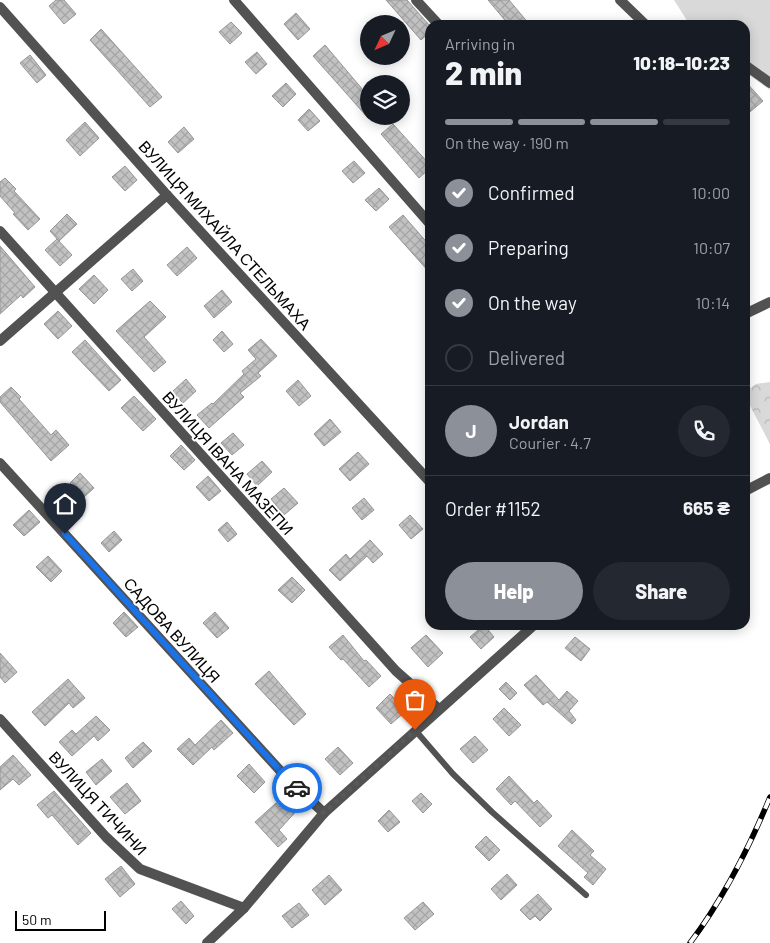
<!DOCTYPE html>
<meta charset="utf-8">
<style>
body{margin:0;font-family:Barlow,sans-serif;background:#242831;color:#f1f3f6;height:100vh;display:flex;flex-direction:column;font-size:19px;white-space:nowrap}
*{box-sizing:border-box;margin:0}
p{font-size:16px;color:#9ea1a6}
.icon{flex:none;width:28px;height:28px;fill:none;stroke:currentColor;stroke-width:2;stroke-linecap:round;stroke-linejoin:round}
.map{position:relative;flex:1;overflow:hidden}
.side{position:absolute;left:425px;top:20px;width:325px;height:610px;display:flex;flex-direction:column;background:#171b24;border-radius:15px;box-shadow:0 2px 12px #0003}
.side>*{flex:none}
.needle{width:32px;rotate:226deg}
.fabs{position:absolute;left:360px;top:15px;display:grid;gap:10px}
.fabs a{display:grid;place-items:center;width:50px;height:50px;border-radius:50%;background:#171b24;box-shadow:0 2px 12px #0003;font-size:25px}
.scale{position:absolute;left:15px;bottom:12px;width:91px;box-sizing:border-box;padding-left:5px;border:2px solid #000;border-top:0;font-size:14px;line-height:18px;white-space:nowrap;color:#000;-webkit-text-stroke:4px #fff;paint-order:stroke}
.pin{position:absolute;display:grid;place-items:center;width:42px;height:42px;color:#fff;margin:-51px -21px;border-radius:50% 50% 50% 0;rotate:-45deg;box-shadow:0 0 5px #0007}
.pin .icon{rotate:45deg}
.courier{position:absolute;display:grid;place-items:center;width:50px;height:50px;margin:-25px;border:4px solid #1a73e8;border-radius:50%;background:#fff;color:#222;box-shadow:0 1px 6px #0007}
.headline em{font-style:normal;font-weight:800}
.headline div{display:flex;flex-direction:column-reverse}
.headline{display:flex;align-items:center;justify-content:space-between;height:85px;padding:0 20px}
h1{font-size:32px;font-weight:800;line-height:38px}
.bar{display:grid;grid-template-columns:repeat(4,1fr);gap:8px 5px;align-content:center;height:60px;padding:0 20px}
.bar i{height:6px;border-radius:4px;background:#363941}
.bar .active{background:#8c9099}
.bar p{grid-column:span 4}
.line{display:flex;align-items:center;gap:12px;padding:0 20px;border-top:1px solid #363941}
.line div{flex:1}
.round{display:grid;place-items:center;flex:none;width:52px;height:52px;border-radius:26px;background:#242831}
ol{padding:0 20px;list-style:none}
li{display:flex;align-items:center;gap:15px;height:55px}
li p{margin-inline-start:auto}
li .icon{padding:5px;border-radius:50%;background:#8c9099;color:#fff;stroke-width:4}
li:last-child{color:#9ea1a6}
li i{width:28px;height:28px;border:2px solid #363941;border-radius:50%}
.button{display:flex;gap:10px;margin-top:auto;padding:10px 20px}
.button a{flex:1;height:58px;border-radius:30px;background:#8c9099;color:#fff;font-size:20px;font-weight:800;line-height:58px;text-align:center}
.button a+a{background:#242831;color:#f1f3f6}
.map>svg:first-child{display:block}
.green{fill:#d9d9d9}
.forest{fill:url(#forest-crowns)}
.building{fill:url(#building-cross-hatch);stroke:#969696}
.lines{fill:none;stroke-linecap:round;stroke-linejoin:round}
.lane{stroke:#525252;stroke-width:6}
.street{stroke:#525252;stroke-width:10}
.rail-casing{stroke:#000;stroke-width:5.5}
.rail{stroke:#fff;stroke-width:4;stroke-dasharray:11;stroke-linecap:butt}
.done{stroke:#595959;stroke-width:5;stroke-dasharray:0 9}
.route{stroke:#1a73e8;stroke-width:6}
.labels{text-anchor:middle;stroke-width:4;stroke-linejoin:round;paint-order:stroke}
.street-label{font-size:16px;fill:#000;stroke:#fff}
</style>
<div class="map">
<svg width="770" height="943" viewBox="0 0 770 943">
<defs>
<pattern id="forest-crowns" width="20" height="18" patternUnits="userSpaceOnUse" patternTransform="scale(1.25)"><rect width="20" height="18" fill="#d9d9d9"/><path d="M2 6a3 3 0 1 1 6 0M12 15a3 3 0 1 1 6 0" fill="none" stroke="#b8b8b8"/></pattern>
<pattern id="building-cross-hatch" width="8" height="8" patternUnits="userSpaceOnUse" patternTransform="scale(1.25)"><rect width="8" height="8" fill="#c2c2c2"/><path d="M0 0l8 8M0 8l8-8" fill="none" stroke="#a5a5a5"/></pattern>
</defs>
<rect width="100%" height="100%" fill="#fff"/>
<!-- green -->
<polygon class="green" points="674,0 770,0 770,90 745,72 745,25 687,25 688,22"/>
<!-- forest -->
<polygon class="forest" points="770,382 770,444 745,396 745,392 756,384"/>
<!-- building -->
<g class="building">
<polygon points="56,0 64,0 76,14 64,24 49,6"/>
<polygon points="386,0 407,0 430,26 430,32 421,40"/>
<polygon points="488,0 509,0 530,25 509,25"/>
<polygon points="296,13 310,29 298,40 284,24"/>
<polygon points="231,22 242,33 230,44 219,32"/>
<polygon points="101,29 162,97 150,107 90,40"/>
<polygon points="325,45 369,97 369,119 313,56"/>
<polygon points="257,52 267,64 256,74 245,62"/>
<polygon points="30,55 46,75 37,83 20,63"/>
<polygon points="745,81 763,101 745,116"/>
<polygon points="286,83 296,94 283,107 272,96"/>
<polygon points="309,109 320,121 308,131 298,120"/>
<polygon points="85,122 99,138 80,156 66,140"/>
<polygon points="393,124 430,165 430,168 419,178 381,134"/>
<polygon points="184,127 194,139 178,153 168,142"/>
<polygon points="354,161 365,173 353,183 342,171"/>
<polygon points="125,166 137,180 125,191 112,177"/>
<polygon points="5,178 16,189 14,191 40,219 28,230 13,214 15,213 0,196 0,182"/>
<polygon points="379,188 389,199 376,211 365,200"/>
<polygon points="67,214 77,224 59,241 50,231"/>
<polygon points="403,215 430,246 430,273 389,227"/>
<polygon points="57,239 72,255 60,266 45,250"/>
<polygon points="0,246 35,287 23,298 21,295 0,314"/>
<polygon points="187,247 197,258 177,276 167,265"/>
<polygon points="133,269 143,281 132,291 121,279"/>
<polygon points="94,275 108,290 94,304 79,289"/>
<polygon points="222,290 232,302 214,318 204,306"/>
<polygon points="150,301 166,317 144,337 166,362 154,372 116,331"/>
<polygon points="58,311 72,326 58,339 44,324"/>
<polygon points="222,331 233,344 224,352 213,340"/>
<polygon points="261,339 277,356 258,373 261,376 240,393 244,397 209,428 197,415 212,403 213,404 244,374 242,371 256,359 248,350"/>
<polygon points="85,340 121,380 109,391 72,352"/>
<polygon points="186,379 196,391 183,403 172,392"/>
<polygon points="298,380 311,396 299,406 286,391"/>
<polygon points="11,387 21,397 19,399 51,435 56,430 69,445 51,461 0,402 0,397"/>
<polygon points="134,396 156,419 143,431 121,408"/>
<polygon points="330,419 341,432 324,446 314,434"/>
<polygon points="233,433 244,445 232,455 221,443"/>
<polygon points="181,445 195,460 184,470 170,456"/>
<polygon points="358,452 369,464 350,481 339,469"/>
<polygon points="262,461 272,472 257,486 247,474"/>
<polygon points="80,473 94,488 84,497 70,483"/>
<polygon points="208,476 221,491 209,501 196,487"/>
<polygon points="284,488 298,503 284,515 271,499"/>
<polygon points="364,498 374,510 362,520 352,508"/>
<polygon points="29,510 40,522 24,536 13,525"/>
<polygon points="410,515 423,529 411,539 399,525"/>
<polygon points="227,522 237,534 228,542 218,530"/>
<polygon points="114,531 122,540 109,552 101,543"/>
<polygon points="370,540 383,554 373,563 367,556 340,581 329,570 346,554 350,559"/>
<polygon points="48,556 62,571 51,582 36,567"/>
<polygon points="292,577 305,590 292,603 278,590"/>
<polygon points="124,612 138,627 126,637 113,623"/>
<polygon points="215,612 229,628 217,638 203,623"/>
<polygon points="484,625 494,637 481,649 470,637"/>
<polygon points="343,635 364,661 366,660 381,676 369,687 343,659 341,660 329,647"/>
<polygon points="426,635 443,653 428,667 411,648"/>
<polygon points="575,637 590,649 581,661 565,648"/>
<polygon points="0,653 17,672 5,683 0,677"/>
<polygon points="269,671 306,714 294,725 255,684"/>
<polygon points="536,675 559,700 567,691 578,701 569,711 576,720 572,724 547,702 543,705 524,685"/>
<polygon points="68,679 85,698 73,708 69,703 45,726 32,712"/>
<polygon points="506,682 517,693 510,700 499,689"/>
<polygon points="390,694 406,711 391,724 376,708"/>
<polygon points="504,708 521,725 509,736 493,719"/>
<polygon points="96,716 110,730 98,741 94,736 72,756 59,742 72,730 76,734"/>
<polygon points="221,720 233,733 214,750 212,747 193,765 177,749 189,738 195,745"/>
<polygon points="475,736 488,750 473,763 460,749"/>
<polygon points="143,742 152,751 133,768 125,758"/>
<polygon points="338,747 353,763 340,775 325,759"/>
<polygon points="13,755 31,775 19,785 13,779 0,790 0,767"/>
<polygon points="102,759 112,771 96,785 86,772"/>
<polygon points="249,764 265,782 254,793 237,776"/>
<polygon points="509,776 534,803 537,800 552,816 540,827 515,801 511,805 496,789"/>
<polygon points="127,783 141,801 125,814 110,797"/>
<polygon points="54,791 91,833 78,845 52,815 48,818 37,805"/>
<polygon points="421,793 432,804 423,813 412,801"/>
<polygon points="289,796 301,806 279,830 287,839 278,847 255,822 276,803 279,807"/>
<polygon points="389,810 400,822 388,832 378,821"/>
<polygon points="572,830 594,851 590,855 606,869 593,885 584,877 588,873 558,846"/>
<polygon points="486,836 500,850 489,861 475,847"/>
<polygon points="121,866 135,884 120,897 105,879"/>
<polygon points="507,874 517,885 501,900 491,889"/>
<polygon points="329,875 342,890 325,905 312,890"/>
<polygon points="538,894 552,909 540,921 535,916 530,920 520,910"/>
<polygon points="181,901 194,916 186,924 172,909"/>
<polygon points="423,902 434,914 415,930 404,918"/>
<polygon points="299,903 309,915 292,928 282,916"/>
</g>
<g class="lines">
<!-- lane -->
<polyline class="lane" points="415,730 453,774 492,812 586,895"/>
<!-- street -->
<g class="street">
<polyline points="234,0 430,224"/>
<polyline points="416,0 439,25"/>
<polyline points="620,0 646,25"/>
<polyline points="0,7 167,195 430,482"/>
<polyline points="745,65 770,83"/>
<polyline points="0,231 396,671 439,709"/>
<polyline points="745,314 770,302"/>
<polyline points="0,341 167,195"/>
<polyline points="0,463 285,776 324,813"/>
<polyline points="745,491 770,478"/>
<polyline points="0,719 106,837 140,869 244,908"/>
<polyline points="207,943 244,908 324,813 534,625"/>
</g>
<!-- rail casing -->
<g class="rail-casing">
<path id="rail" d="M 690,943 C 723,899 749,848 770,797"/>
</g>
<!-- rail -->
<use href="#rail" class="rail"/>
</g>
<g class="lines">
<!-- done -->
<polyline class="done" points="297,788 324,813 415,730"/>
<!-- route -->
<polyline class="route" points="65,534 285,776 297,788"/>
</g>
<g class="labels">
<!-- street labels -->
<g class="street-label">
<text transform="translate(225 235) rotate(48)" y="6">ВУЛИЦЯ МИХАЙЛА СТЕЛЬМАХА</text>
<text transform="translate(228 463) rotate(48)" y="6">ВУЛИЦЯ ІВАНА МАЗЕПИ</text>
<text transform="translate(172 630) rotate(48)" y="6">САДОВА ВУЛИЦЯ</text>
<text transform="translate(98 803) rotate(47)" y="6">ВУЛИЦЯ ТИЧИНИ</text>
</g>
</g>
</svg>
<div class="fabs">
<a><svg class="needle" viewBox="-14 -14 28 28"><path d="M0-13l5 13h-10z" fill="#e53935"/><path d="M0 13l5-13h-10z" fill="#9ea1a6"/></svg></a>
<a><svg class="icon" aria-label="layers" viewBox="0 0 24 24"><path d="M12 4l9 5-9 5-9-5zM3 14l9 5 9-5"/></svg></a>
</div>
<div class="scale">50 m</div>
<div class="pin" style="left:415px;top:730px;background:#ea580c"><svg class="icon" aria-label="bag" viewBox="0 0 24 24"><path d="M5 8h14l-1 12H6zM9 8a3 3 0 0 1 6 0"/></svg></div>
<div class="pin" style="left:65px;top:534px;background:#1f2937"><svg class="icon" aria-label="home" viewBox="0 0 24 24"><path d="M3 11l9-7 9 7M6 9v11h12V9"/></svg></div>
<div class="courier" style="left:297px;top:788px"><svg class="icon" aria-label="car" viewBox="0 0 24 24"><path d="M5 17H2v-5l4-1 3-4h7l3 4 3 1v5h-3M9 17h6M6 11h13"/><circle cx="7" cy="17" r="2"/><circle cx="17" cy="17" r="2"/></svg></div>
<section class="side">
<div class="headline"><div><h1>2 min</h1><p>Arriving in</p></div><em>10:18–10:23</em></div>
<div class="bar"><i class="active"></i><i class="active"></i><i class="active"></i><i></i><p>On the way · 190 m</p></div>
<ol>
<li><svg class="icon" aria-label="check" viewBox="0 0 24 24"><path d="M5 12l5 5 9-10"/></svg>Confirmed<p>10:00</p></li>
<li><svg class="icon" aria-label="check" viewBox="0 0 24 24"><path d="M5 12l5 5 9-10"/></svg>Preparing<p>10:07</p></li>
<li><svg class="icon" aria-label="check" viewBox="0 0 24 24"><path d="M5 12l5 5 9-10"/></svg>On the way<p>10:14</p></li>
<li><i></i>Delivered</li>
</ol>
<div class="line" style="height:90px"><b class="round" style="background:#8c9099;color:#fff">J</b><div><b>Jordan</b><p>Courier · 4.7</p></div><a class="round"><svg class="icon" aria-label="phone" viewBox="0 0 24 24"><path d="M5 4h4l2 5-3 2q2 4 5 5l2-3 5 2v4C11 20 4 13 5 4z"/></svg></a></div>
<div class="line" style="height:65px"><div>Order #1152</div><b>665 ₴</b></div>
<div class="button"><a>Help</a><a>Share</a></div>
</section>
</div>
